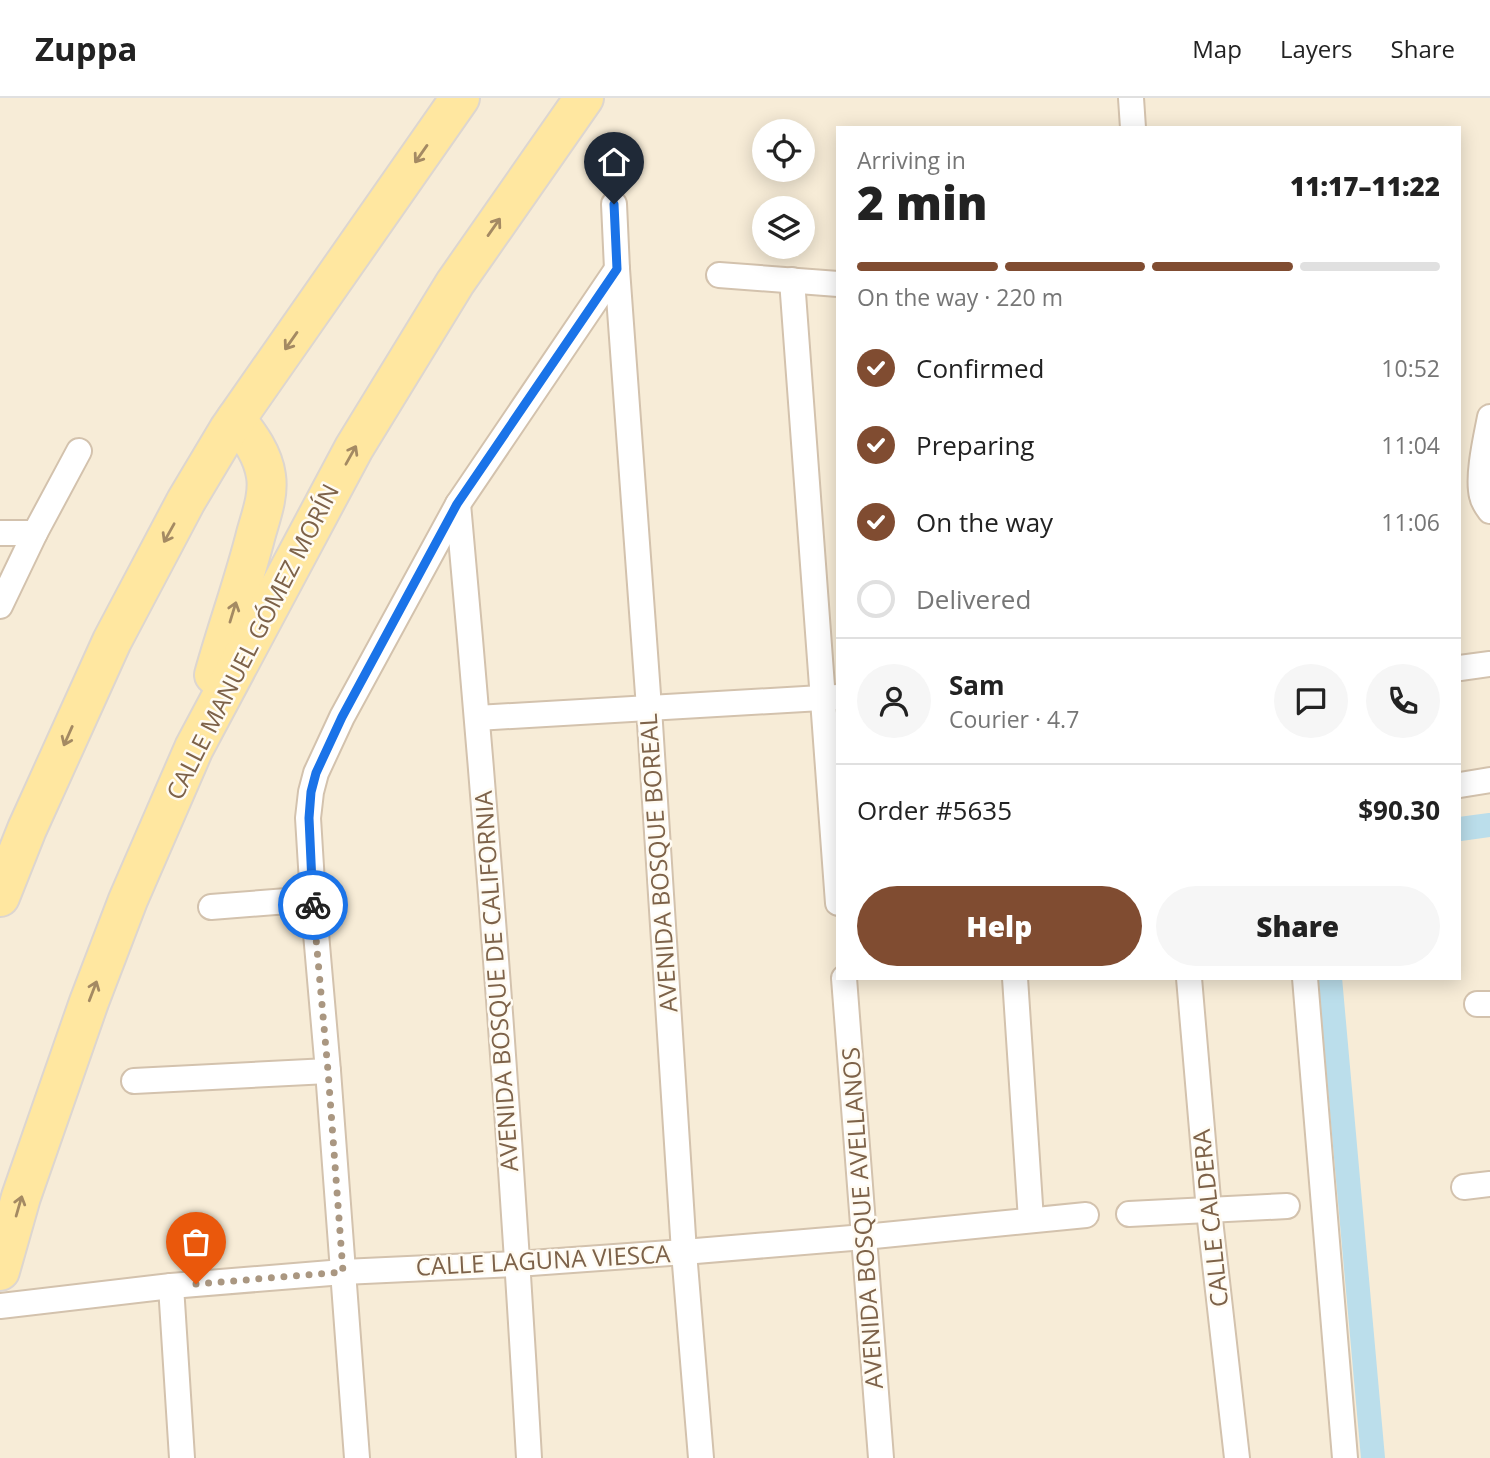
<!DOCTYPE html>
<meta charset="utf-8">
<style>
body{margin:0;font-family:"Open Sans",sans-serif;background:#f6f6f6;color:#222;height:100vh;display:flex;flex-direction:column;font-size:26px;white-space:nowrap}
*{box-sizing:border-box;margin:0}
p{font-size:23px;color:#767676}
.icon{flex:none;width:38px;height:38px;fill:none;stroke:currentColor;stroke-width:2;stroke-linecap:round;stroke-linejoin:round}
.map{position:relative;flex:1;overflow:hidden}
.sheet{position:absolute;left:836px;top:28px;width:625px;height:854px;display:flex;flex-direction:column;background:#fff;border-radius:0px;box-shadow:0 4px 18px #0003}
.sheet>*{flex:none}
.buttons{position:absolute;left:752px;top:21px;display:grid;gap:14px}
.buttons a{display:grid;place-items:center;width:63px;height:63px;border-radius:50%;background:#fff;box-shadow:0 4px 18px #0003;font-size:35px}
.pin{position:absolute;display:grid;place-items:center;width:60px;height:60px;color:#fff;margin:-72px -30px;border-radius:50% 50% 50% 0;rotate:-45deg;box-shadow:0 0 7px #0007}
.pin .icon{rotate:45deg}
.courier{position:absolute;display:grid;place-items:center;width:70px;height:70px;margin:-35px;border:5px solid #1a73e8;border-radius:50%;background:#fff;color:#222;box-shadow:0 2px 9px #0007}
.headline em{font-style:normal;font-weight:800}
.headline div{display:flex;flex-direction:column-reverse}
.headline{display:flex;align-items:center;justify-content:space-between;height:119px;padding:0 21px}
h1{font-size:46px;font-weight:800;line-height:52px}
.bar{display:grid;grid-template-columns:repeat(4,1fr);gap:10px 7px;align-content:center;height:84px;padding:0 21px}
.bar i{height:9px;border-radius:5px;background:#e0e0e0}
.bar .selected{background:#804c31}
.bar p{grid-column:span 4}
.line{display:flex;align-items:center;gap:18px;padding:0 21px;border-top:2px solid #e0e0e0}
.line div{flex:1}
.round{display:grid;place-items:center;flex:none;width:74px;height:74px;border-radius:37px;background:#f6f6f6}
ol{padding:0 21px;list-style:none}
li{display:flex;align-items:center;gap:21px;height:77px}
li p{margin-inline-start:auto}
li .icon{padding:7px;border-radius:50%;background:#804c31;color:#fff;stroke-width:4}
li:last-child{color:#767676}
li i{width:38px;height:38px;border:4px solid #e0e0e0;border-radius:50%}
.cta{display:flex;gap:14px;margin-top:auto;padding:14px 21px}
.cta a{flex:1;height:80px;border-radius:42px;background:#804c31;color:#fff;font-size:28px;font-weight:800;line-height:80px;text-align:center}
.cta a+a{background:#f6f6f6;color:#222}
header{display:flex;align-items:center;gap:42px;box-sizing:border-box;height:98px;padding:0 35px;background:#fff;border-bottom:2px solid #e0e0e0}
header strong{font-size:33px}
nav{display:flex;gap:38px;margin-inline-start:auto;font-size:24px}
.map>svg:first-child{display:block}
.residential{fill:#f7ecd7;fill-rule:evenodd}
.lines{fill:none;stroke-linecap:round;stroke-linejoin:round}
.canal{stroke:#bbdeeb;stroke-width:24}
.street-casing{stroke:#d3c2ad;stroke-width:28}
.primary-casing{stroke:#ddd6d0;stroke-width:42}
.street{stroke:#fff;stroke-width:24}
.primary{stroke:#ffe7a0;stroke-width:38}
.oneway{stroke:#a48a63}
.done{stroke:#aa9781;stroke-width:7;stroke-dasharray:0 12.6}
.route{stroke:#1a73e8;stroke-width:9}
.labels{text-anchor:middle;stroke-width:5;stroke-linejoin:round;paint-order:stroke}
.street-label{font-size:24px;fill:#7d6249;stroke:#fffbf2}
</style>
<header>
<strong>Zuppa</strong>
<nav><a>Map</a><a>Layers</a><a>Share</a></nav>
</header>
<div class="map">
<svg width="1490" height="1360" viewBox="0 0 1490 1360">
<rect width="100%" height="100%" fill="#fef9ea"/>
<!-- residential -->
<path class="residential" d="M 0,0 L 1490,0 L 1490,1360 L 0,1360 ZM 838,30 L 1460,30 L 1460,880 L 838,880 ZM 765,33 L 803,33 L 803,72 L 765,72 ZM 765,110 L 803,110 L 803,149 L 765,149 Z"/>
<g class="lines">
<!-- canal -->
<g class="canal">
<polyline points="1460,731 1490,727"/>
<polyline points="1330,880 1373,1360"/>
</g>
<!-- street casing -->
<g class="street-casing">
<g id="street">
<polyline points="1131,0 1133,30"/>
<polyline points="614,106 617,171 649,610 684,1154 701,1360"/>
<polyline points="719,177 838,186"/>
<polyline points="792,182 838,805"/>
<path d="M 1490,319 C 1486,340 1477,378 1482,398 C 1483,404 1487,409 1490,413"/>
<path d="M 458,406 C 487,724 511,1042 529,1360"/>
<polyline points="0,435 35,435"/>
<polyline points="0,508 35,435 79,353"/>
<polyline points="1460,570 1490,566"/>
<polyline points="477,620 838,599"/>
<polyline points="1460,687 1490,682"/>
<polyline points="211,809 313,801"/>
<polyline points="844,880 881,1360"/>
<polyline points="1015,880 1031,1122"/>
<polyline points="1189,880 1209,1113 1237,1360"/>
<polyline points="1305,880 1345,1360"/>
<polyline points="1477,906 1490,906"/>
<polyline points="134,983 328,973"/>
<polyline points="1464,1089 1490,1086"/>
<polyline points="1129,1116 1287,1108"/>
<polyline points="171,1188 182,1360"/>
<polyline points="0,1208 171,1188 343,1174 517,1166 684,1154 864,1139 1086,1117"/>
<polyline points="357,1360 328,973 313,801 308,720 311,694 316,675 342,619 458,406 617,171"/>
</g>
</g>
<!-- primary casing -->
<g class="primary-casing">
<g id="primary">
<path d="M 214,577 C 227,530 244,484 256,436 C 261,418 269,397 266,378 C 263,356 249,338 236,321"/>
<polyline points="0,799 27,731 112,543 186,403 229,331 460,0"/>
<polyline points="0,1173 21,1099 89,904 128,802 194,650 354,350 455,185 584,0"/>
</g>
</g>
<!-- street -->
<use href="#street" class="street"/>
<!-- primary -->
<use href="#primary" class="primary"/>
</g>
<!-- one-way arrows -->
<defs><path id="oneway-shaft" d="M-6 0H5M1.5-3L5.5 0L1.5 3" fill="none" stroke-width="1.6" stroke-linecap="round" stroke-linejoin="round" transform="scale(1.75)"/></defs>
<g class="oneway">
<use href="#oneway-shaft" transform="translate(421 56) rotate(125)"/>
<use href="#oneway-shaft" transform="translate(494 129) rotate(-55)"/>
<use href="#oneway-shaft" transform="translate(291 243) rotate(125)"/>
<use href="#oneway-shaft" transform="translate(351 357) rotate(-61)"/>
<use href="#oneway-shaft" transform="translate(169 435) rotate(119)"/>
<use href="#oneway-shaft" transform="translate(233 514) rotate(-73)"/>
<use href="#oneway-shaft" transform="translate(68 638) rotate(114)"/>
<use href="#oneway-shaft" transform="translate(93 893) rotate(-69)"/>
<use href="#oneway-shaft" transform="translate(19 1108) rotate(-74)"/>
</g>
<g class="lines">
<!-- done -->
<polyline class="done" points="196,1186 343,1174 328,973 313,807"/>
<!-- route -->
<polyline class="route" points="313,807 309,720 311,694 316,675 342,619 457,406 617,171 614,106"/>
</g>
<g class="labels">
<!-- street labels -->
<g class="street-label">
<text transform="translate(253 544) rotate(-63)" y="8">CALLE MANUEL GÓMEZ MORÍN</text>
<text transform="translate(659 765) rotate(-94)" y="8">AVENIDA BOSQUE BOREAL</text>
<text transform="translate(497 883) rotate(-94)" y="8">AVENIDA BOSQUE DE CALIFORNIA</text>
<text transform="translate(863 1120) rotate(-94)" y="8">AVENIDA BOSQUE AVELLANOS</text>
<text transform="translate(1211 1120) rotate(-96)" y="8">CALLE CALDERA</text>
<text transform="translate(543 1163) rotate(-3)" y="8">CALLE LAGUNA VIESCA</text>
</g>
</g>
</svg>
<div class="buttons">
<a><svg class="icon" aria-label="locate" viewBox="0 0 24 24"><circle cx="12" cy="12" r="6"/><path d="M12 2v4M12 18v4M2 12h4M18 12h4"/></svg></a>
<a><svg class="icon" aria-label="layers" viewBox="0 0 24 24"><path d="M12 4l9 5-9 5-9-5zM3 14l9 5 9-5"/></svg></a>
</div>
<div class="pin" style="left:196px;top:1186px;background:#ea580c"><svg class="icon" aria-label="bag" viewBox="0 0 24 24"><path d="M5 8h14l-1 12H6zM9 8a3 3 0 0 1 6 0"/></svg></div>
<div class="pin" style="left:614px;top:106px;background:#1f2937"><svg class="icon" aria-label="home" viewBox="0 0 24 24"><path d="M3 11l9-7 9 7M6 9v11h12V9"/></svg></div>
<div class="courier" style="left:313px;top:807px"><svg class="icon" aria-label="bike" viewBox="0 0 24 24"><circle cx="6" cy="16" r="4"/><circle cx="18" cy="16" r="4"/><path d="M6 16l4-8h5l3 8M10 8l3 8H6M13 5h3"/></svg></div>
<section class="sheet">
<div class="headline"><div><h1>2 min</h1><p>Arriving in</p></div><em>11:17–11:22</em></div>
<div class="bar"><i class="selected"></i><i class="selected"></i><i class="selected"></i><i></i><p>On the way · 220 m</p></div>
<ol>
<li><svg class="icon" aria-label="check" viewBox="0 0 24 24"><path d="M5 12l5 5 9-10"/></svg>Confirmed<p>10:52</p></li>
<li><svg class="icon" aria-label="check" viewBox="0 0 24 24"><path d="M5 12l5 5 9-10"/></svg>Preparing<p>11:04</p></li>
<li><svg class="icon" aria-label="check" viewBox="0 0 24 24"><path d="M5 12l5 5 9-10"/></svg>On the way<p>11:06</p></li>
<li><i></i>Delivered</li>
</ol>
<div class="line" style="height:126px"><a class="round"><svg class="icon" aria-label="person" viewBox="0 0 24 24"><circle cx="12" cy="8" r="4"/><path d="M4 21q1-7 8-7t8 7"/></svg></a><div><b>Sam</b><p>Courier · 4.7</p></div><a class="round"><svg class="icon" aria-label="chat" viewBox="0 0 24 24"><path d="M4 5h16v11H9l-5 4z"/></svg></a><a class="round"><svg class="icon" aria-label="phone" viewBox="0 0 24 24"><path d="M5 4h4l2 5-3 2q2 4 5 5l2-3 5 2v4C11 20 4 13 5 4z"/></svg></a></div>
<div class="line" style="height:91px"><div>Order #5635</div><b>$90.30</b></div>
<div class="cta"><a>Help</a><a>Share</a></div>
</section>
</div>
